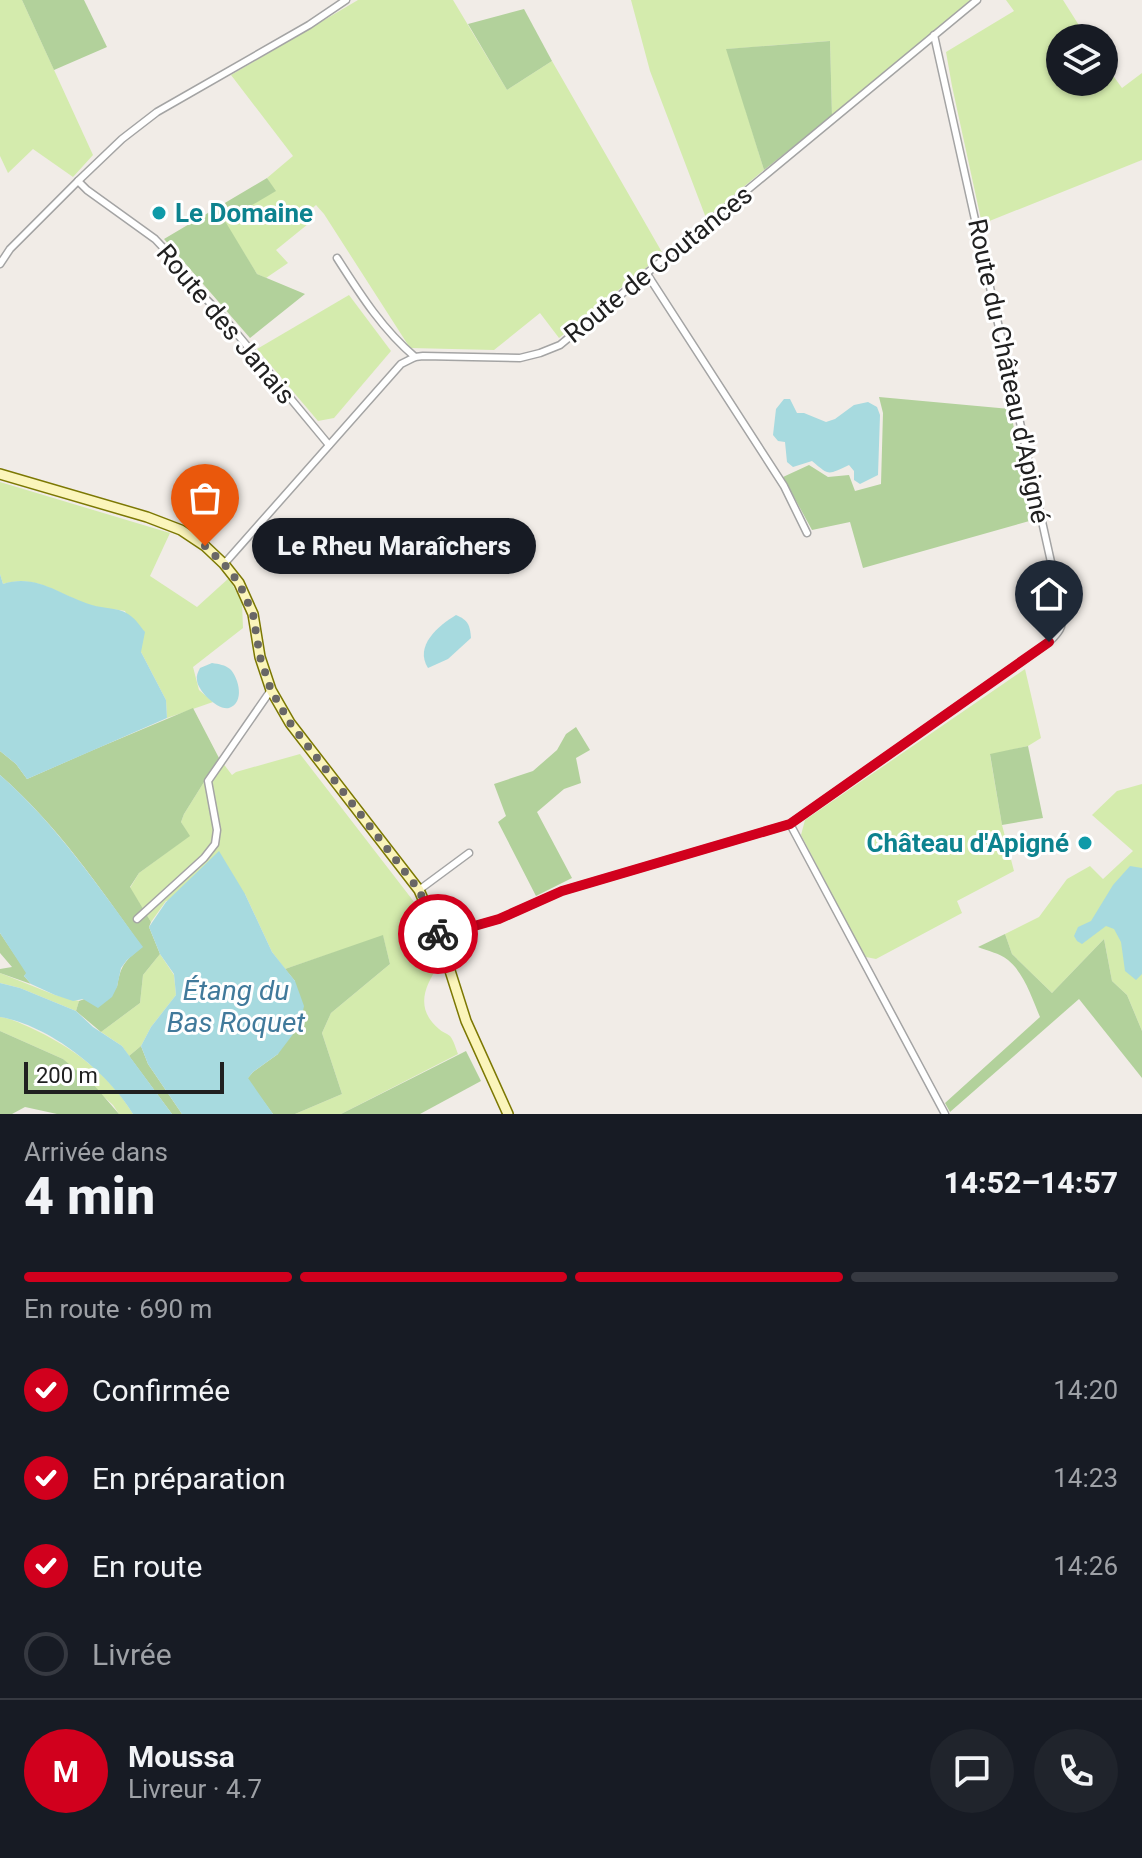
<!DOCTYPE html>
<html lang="fr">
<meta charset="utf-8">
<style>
body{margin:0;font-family:Roboto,sans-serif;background:#20242c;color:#f1f3f6;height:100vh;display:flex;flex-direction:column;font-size:30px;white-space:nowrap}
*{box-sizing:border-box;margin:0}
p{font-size:26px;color:#9ea1a6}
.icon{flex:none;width:44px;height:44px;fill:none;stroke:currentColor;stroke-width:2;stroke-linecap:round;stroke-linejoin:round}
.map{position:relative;height:1114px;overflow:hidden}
.drawer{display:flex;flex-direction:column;background:#171b24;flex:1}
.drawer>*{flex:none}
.fabs{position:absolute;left:1046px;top:24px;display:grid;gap:16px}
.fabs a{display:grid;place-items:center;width:72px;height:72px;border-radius:50%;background:#171b24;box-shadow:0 2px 6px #0004;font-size:40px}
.scale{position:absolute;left:24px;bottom:20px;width:200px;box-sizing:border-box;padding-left:8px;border:4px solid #202020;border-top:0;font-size:22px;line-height:28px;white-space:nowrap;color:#202020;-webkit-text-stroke:6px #fff;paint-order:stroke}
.pin{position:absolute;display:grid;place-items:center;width:68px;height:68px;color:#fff;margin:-82px -34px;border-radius:50% 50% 50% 0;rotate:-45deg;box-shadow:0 0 8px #0007}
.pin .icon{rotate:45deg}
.courier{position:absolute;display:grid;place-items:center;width:80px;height:80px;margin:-40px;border:6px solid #d1001d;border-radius:50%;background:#fff;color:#222;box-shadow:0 2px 10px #0007}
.bubble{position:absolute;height:56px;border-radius:28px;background:#171b24;box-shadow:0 2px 6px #0004;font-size:26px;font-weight:800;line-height:56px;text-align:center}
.overview em{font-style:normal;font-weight:800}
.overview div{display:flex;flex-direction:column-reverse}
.overview{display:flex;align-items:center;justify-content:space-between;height:136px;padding:0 24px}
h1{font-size:52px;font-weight:800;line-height:60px}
.bar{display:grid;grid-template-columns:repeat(4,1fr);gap:12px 8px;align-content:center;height:96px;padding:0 24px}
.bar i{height:10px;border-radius:6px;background:#363941}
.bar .on{background:#d1001d}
.bar p{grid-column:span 4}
.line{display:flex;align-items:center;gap:20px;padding:0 24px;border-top:2px solid #363941}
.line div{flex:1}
.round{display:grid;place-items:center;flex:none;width:84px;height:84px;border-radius:42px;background:#20242c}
ol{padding:0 24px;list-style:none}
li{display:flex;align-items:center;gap:24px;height:88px}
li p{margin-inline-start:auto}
li .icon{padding:8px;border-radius:50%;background:#d1001d;color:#fff;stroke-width:4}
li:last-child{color:#9ea1a6}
li i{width:44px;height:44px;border:4px solid #363941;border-radius:50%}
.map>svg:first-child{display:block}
.grass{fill:#d4ebad}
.forest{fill:#b2d19b}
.water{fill:#a7dadf}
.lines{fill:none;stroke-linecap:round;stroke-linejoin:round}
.street-casing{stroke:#a4a4a4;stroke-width:9}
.secondary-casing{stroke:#7c7803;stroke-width:12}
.street{stroke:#fff;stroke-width:6}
.secondary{stroke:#fbf5bb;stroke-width:9}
.done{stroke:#696766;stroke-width:8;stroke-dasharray:0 14.4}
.route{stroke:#d1001d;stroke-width:10}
.culture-dot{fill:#0f9aa8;stroke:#fff;stroke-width:3}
.labels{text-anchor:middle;stroke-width:6;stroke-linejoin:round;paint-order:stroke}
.culture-label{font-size:26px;font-weight:bold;fill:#0d838f;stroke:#fff;text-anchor:start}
.street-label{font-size:26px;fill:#202020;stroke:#fff}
.water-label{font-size:28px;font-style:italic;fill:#417a9b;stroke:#fff}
</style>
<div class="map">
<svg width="1142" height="1114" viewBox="0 0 1142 1114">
<rect width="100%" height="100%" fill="#f1ece7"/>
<!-- grass -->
<g class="grass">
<polygon points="0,0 22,0 93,155 73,177 33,149 8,173 0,156"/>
<polygon points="358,0 453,0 507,90 552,61 663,254 559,338 540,313 494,350 410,348 324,214 316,205 306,214 308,224 276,250 288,263 266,278 257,274 224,221 275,191 267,178 293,156 231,75"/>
<polygon points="631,0 971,0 832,116 830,41 727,49 764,170 706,218 650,71"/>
<polygon points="1006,0 1063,0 1087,38 1060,38 1060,82 1104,82 1104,63 1122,88 1142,73 1142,160 982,224 952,86 946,52 1014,11"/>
<polygon points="349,295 391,351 334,418 318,421 257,349"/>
<path d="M 0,482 L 170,533 L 150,576 L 197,607 L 229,578 L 242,603 L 243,628 L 193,667 L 199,690 L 213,702 L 167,718 L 166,700 L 141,652 L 125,611 C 114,609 103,609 93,606 C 62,597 37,573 3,584 L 0,574 Z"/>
<polygon points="1025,669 1041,738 1028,746 990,755 1002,825 1014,871 957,901 962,913 876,959 866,957 860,948 801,835 805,820"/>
<path d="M 300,754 L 418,907 L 439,965 C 424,987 415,1009 439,1029 C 442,1032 446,1033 450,1036 C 454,1041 456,1049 458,1054 L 341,1114 L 295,1114 L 342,1094 L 322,1033 L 331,1013 L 390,964 L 383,936 L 285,969 L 272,952 L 245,894 L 166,901 L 151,922 L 130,888 L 139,873 L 189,836 L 181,822 L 184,814 L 219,758 L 232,775 L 236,772 Z"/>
<polygon points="1142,784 1142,1031 1127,995 1112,981 1104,939 1052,993 1012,954 1005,934 1039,917 1067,879 1090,866 1103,879 1133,851 1092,815 1117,791"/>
<polygon points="160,954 174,975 176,995 151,1027 141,1046 129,1056 122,1046 101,1032 140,1003 143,975"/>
<polygon points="0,973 55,995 79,1001 76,1011 20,988 0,983"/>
<path d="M 0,1017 C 10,1018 20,1023 29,1027 C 71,1046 109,1074 133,1114 L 119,1114 L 113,1105 L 63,1059 L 0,1031 Z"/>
</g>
<!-- forest -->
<g class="forest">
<polygon points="22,0 84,0 107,47 54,70"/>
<polygon points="524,9 552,61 507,90 468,24"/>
<polygon points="830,41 832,116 764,170 726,49"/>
<polygon points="267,178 276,191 225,221 257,274 305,294 250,338 164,239"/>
<polygon points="879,397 1010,409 1033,520 863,568 850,522 812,530 783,477 809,465 828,477 849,475 855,491 881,484 883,413"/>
<path d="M 193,708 L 219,758 L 184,814 L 181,822 L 190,836 L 139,873 L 130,887 L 151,922 L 149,927 L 160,954 L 143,975 L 140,1003 L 101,1032 L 76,1011 L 79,1001 L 117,987 C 121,964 125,961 142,947 C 99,886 56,824 0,775 L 0,751 L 16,764 L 27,779 L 93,750 Z"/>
<polygon points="576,727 590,750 576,758 581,783 564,789 537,812 572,878 536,896 498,822 506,816 494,784 533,771 557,750 566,734"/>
<polygon points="1028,746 1043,818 1002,825 990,754"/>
<polygon points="0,933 27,973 24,976 31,984 0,973 0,969 12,967 0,953"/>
<path d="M 1005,934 L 1012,954 L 1052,993 L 1104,939 L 1112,981 L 1127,995 L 1142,1031 L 1142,1078 L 1079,999 L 950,1112 L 945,1103 L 1040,1017 C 1032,998 1024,973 1008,960 C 999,953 988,951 978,947 Z"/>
<polygon points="383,935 390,964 331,1013 322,1033 342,1094 295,1114 273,1114 247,1079 253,1072 278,1054 295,981 285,969"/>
<polygon points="0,1031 63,1059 93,1084 119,1114 57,1114 25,1107 12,1114 0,1114"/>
<polygon points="141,1046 148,1064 182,1114 172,1114 129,1056"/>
<polygon points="466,1051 481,1081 420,1114 341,1114"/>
</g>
<!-- water -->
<g class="water">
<path d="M 784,399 L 790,399 L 797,413 L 804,413 L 826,422 L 835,419 L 854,405 L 868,402 L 877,407 L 880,415 L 878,475 L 860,484 L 854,480 L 854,471 L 849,465 C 827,475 830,476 812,461 L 793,467 L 787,462 L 785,442 L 778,441 L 773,435 L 776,409 Z"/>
<path d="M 0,574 L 3,584 C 37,573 61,596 92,605 C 104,609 118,607 128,614 C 135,618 140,626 145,632 L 141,652 L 166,700 L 167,718 L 27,779 L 16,764 L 0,751 Z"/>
<path d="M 456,615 C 468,620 470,625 471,638 L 448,659 L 428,668 C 414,646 438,626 456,615 Z"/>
<path d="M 212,663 C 219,664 225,665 230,669 C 239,678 245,703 229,708 C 218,711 197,690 197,680 C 196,676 198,672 200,668 Z"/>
<path d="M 0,775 C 56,824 99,887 143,947 L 127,960 L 121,968 L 117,987 L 112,997 L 98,1008 L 83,999 L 73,1001 L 55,995 L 31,984 L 24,976 L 26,973 L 0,933 Z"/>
<polygon points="219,851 245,894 272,952 295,981 304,1006 300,1025 278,1054 253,1072 248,1078 273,1114 182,1114 148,1064 141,1046 151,1027 176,995 174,974 160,954 149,927 166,902"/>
<polygon points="1130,866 1142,868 1142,974 1136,980 1125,971 1121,942 1114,929 1106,926 1082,944 1077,941 1074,936 1078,927 1091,921 1113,885"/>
<path d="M 0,983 L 20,988 L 76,1011 L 93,1027 L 122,1046 L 172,1114 L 133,1114 C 108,1072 49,1025 0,1017 Z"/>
</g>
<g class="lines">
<!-- street casing -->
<g class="street-casing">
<g id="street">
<polyline points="78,181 87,190 155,239 172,257 191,284 219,312 329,445"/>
<path d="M 337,258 C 360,294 382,329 415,357"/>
<polyline points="0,264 10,249 78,181 122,139 157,112 309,25 346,0"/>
<polyline points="647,274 784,486 807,533"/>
<polyline points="224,564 401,364 415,357 423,356 520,358 540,353 560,345 977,0"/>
<polyline points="790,824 945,1114"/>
<polyline points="419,890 469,853"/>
<polyline points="137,919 204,858 215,844 217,830 208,781 271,690"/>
<path d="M 439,936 L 499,919 L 562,891 L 790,824 L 1049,642 C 1063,629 1063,626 1061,607 L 934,35"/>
</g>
</g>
<!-- secondary casing -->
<g class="secondary-casing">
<polyline id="secondary" points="0,474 147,517 181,530 205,546 224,564 239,583 253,614 260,657 271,690 290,723 419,890 439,936 466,1021 508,1114"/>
</g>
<!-- street -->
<use href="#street" class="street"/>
<!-- secondary -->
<use href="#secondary" class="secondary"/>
</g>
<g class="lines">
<!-- done -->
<polyline class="done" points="205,546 224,564 239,583 253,614 260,657 271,690 290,723 419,890 438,934"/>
<!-- route -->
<polyline class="route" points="438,934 439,936 499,919 562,891 790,824 1049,642"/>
</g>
<!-- markers -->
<g class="culture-dot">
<circle cx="159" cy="213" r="8"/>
<circle cx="1085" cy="843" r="8"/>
</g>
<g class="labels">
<!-- culture labels -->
<g class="culture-label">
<text x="175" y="222">Le Domaine</text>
<text x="1069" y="852" text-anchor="end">Château d'Apigné</text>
</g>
<!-- street labels -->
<g class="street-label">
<text transform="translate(658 264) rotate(-39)" y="9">Route de Coutances</text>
<text transform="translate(226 324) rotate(50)" y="9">Route des Janais</text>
<text transform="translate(1009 371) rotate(78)" y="9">Route du Château d'Apigné</text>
</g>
<!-- water labels -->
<g class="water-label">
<text x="236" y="1000">Étang du<tspan x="236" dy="32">Bas Roquet</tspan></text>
</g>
</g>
</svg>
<div class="fabs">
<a><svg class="icon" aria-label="layers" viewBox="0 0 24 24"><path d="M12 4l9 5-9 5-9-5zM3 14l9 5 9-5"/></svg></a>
</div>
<div class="scale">200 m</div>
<div class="pin" style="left:205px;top:546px;background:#ea580c"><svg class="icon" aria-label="bag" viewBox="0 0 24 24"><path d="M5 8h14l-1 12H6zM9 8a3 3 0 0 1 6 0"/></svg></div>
<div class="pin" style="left:1049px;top:642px;background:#1f2937"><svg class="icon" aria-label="home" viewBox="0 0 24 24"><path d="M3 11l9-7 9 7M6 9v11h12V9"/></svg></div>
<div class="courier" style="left:438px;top:934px"><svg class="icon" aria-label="bike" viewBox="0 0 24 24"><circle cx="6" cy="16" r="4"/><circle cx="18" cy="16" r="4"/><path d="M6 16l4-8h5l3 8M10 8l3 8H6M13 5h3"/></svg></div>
<div class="bubble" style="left:252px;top:518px;width:284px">Le Rheu Maraîchers</div>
</div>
<section class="drawer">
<div class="overview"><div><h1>4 min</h1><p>Arrivée dans</p></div><em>14:52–14:57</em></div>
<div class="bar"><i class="on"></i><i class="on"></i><i class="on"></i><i></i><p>En route · 690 m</p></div>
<ol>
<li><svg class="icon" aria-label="check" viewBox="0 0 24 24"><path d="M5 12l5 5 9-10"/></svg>Confirmée<p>14:20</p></li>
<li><svg class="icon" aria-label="check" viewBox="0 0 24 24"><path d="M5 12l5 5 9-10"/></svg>En préparation<p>14:23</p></li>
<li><svg class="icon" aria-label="check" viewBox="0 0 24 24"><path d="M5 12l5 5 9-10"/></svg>En route<p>14:26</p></li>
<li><i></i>Livrée</li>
</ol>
<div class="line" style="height:144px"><b class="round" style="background:#d1001d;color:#fff">M</b><div><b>Moussa</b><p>Livreur · 4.7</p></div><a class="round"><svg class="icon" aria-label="chat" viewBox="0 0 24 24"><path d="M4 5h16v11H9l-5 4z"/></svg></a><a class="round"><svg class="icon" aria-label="phone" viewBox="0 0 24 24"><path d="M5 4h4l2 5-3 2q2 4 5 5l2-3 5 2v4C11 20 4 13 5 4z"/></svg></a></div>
</section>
